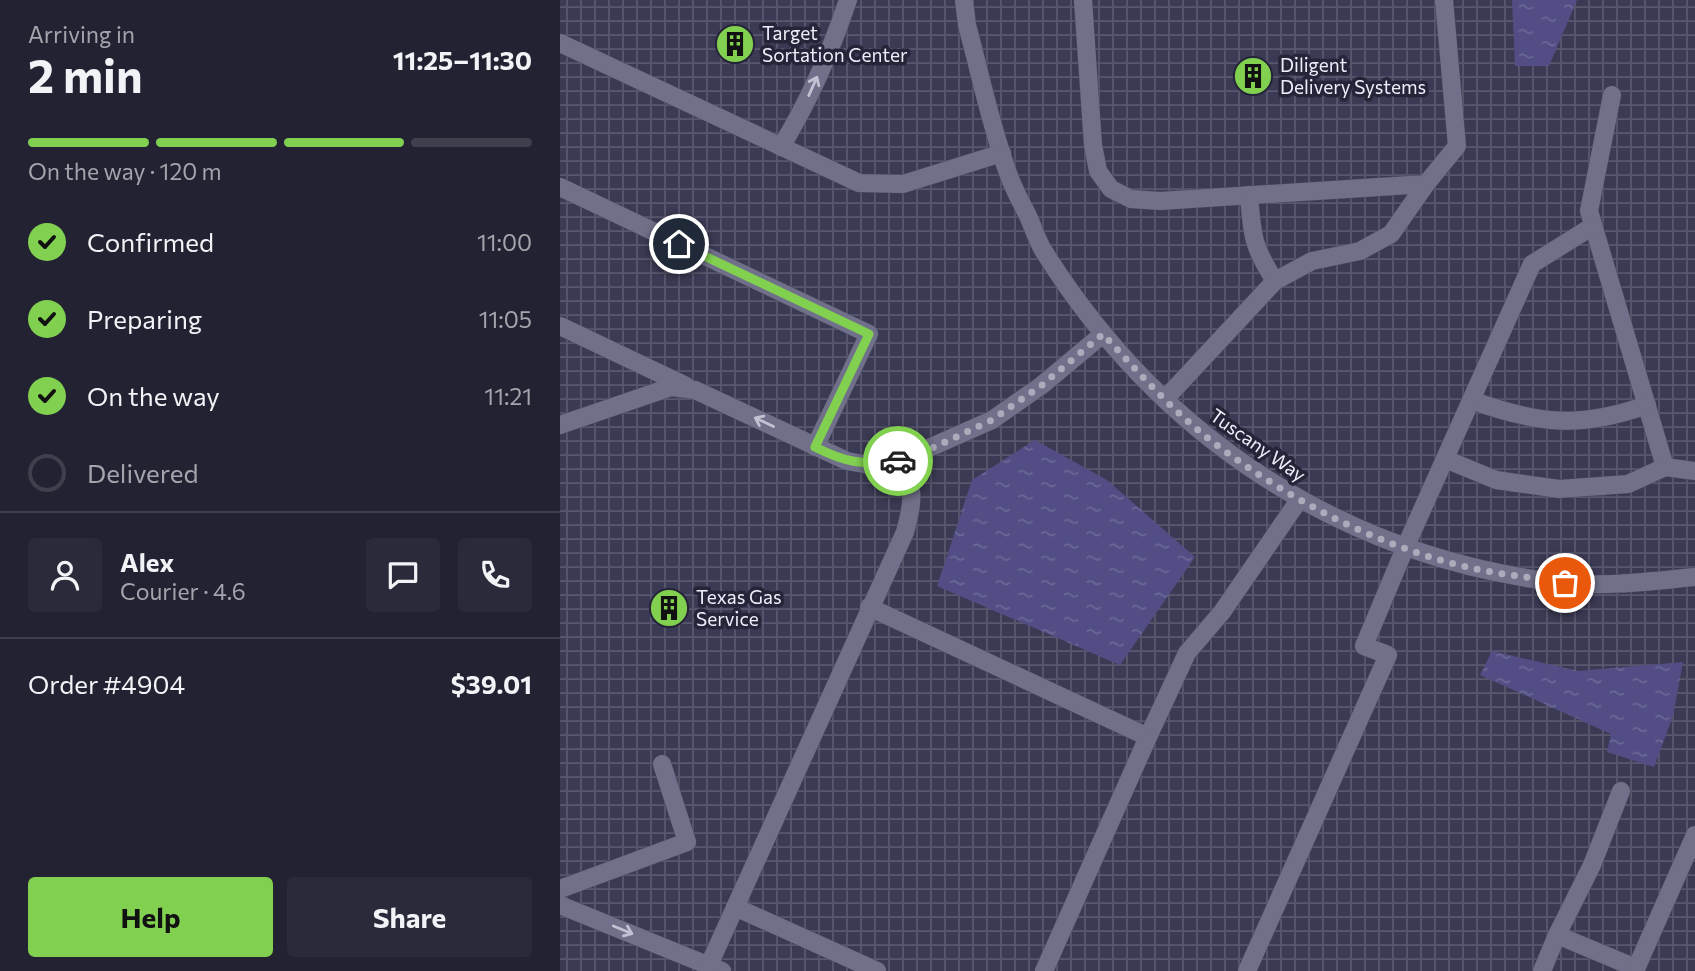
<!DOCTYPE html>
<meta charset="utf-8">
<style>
body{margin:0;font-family:Commissioner,sans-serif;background:#2b2a3a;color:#f1f3f6;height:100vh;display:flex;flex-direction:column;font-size:26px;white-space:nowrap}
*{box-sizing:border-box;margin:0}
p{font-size:23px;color:#a3a4ac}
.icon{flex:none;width:38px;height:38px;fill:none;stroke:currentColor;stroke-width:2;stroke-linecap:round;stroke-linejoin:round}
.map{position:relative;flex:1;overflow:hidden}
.panel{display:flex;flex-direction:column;background:#232232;width:560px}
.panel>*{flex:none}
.pin{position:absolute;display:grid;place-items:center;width:60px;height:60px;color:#fff;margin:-30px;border:4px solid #fff;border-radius:50%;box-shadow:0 2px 7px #0007}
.courier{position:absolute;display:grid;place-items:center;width:70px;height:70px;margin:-35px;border:5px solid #81d050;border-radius:50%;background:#fff;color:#222;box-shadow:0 2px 9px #0007}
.overview em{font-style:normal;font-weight:700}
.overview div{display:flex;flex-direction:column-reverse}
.overview{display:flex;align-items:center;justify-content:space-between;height:119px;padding:0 28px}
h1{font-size:46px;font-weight:700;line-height:52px}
.bar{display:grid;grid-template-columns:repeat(4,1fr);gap:10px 7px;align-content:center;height:84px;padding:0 28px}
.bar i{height:9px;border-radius:5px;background:#403f4d}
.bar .on{background:#81d050}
.bar p{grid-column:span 4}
.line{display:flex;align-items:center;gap:18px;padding:0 28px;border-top:2px solid #403f4d}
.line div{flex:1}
.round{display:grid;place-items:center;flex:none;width:74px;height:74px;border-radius:7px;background:#2b2a3a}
ol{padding:0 28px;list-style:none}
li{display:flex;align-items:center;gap:21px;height:77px}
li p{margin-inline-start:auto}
li .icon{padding:7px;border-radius:50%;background:#81d050;color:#111;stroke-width:4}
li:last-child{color:#a3a4ac}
li i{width:38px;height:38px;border:4px solid #403f4d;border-radius:50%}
.action{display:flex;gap:14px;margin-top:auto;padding:14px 28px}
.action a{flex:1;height:80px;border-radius:7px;background:#81d050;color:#111;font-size:28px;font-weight:700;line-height:80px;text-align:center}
.action a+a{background:#2b2a3a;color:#f1f3f6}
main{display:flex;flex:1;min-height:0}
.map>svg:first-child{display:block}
.industrial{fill:url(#industrial-grid)}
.water{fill:url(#water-ripples)}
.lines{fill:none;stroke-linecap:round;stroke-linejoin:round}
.minor-casing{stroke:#4a495d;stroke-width:19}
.minor{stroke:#70708a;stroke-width:18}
.oneway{stroke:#c2c2d3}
.done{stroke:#ababbb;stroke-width:7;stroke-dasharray:0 12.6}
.route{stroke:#81d050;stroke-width:9}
.labels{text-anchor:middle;stroke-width:7;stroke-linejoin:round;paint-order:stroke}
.poi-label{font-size:19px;fill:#eeeefb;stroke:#252438;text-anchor:start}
.street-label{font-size:19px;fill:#eeeefb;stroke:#252438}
</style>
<main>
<section class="panel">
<div class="overview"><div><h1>2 min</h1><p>Arriving in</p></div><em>11:25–11:30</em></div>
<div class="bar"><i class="on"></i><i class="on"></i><i class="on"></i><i></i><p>On the way · 120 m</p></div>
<ol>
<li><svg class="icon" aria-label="check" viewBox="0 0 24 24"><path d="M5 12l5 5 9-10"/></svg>Confirmed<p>11:00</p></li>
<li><svg class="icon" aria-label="check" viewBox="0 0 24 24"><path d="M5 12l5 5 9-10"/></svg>Preparing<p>11:05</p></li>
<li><svg class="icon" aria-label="check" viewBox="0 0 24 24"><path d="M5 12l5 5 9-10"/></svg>On the way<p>11:21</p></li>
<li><i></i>Delivered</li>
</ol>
<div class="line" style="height:126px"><a class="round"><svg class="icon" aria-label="person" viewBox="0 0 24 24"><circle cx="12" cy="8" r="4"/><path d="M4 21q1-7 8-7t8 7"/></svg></a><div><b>Alex</b><p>Courier · 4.6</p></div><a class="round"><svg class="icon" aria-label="chat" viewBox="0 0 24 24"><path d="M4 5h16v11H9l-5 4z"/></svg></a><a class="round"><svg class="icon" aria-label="phone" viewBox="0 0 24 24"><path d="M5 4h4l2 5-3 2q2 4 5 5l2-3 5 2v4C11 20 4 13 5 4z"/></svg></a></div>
<div class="line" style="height:91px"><div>Order #4904</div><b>$39.01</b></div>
<div class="action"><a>Help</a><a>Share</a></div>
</section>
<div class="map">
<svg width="1135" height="971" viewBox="0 0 1135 971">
<defs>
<pattern id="industrial-grid" width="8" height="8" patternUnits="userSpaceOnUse" patternTransform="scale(1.75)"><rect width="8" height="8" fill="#3b3a54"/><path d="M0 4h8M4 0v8" fill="none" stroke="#58576e"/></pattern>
<pattern id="water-ripples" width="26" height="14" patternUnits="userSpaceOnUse" patternTransform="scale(1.75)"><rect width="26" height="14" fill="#524e85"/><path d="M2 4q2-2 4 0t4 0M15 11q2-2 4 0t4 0" fill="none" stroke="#6b6897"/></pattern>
</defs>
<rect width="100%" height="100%" fill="#2f2e43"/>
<!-- industrial -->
<rect class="industrial" x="0" y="0" width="1135" height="971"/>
<!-- water -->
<g class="water">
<polygon points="952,0 1017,0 989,66 955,66"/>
<polygon points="475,440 547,480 635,557 560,665 377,586 412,480"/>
<polygon points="932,651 1018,671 1123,662 1113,716 1094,767 1047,752 1051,734 920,675"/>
</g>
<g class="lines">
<!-- minor casing -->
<g class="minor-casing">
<g id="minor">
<path d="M 404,0 L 407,25 C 420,73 431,127 448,173 C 453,188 461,202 468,216 C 473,227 477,240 483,250 C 600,437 783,558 1003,583 C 1047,587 1092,581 1135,577"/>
<polyline points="523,0 533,145 538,171 551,189 571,199 600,201 866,184 897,146 884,0"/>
<polyline points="0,43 299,183 343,184 442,153"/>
<polyline points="1052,95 1029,211 1105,467 1135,471"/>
<path d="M 221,147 C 249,101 271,51 288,0"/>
<polyline points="0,187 309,334 255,447"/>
<path d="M 689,195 C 692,236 693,247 715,281"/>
<polyline points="0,326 126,386"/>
<polyline points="605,399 715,281 752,261 800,251 831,234 866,184"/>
<path d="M 911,400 C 977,424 1020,429 1087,405"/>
<polyline points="0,425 111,387 135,390 287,461 309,465 342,460 432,420 482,385 543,334"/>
<polyline points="885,459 936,480 999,489 1068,484 1105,467"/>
<polyline points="309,607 588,737 627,653 662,612 739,500"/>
<polyline points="0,889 127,842 102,764"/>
<polyline points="0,905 162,971"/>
<polyline points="175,907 317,971"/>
<polyline points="997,935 1032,865 1061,791"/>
<path d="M 149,965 L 345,532 C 354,499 354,492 342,460"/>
<polyline points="484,971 588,737"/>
<polyline points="687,971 828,655 804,646 845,548 972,264 1033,226"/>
<polyline points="982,971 997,935 1076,968"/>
<polyline points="1075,971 1135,835"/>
</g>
</g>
<!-- minor -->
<use href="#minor" class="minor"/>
</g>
<!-- one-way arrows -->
<defs><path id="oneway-shaft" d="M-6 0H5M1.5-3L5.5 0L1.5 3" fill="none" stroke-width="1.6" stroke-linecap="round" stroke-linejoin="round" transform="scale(1.75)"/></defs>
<g class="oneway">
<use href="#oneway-shaft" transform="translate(253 86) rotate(-66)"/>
<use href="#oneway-shaft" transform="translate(204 422) rotate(-155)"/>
<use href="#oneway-shaft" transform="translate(63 930) rotate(22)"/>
</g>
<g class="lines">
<!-- done -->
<path class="done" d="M 338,461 L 375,447 L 432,420 L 482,385 L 543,334 C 579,373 615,414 658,446 C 733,502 823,549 916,569 C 945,575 976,578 1005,583"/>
<!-- route -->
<path class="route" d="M 119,244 L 309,334 L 255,447 C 286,463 303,465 338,461"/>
</g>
<!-- icons -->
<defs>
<g id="building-disc" transform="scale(2.0125)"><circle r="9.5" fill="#81d050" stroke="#252438"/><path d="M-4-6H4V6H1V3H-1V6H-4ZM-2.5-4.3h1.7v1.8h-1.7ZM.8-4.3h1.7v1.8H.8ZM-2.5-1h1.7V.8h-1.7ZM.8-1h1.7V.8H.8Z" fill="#111"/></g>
</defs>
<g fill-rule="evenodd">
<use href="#building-disc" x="175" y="44"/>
<use href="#building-disc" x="693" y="76"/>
<use href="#building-disc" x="109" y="608"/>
</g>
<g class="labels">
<!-- poi labels -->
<g class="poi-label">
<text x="202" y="40">Target<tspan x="202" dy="22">Sortation Center</tspan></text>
<text x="720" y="72">Diligent<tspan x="720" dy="22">Delivery Systems</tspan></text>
<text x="136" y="604">Texas Gas<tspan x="136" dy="22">Service</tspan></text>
</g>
<!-- street labels -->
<g class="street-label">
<text transform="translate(698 445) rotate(35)" y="7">Tuscany Way</text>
</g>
</g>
</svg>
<div class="pin" style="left:1005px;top:583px;background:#ea580c"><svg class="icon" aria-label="bag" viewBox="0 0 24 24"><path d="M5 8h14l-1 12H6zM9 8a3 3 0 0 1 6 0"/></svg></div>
<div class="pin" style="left:119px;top:244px;background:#1f2937"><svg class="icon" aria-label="home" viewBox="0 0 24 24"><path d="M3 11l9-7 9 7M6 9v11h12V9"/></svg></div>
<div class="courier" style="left:338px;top:461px"><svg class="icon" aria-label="car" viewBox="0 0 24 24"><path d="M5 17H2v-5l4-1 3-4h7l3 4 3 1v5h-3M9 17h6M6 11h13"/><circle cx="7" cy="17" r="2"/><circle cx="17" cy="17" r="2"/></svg></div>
</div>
</main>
